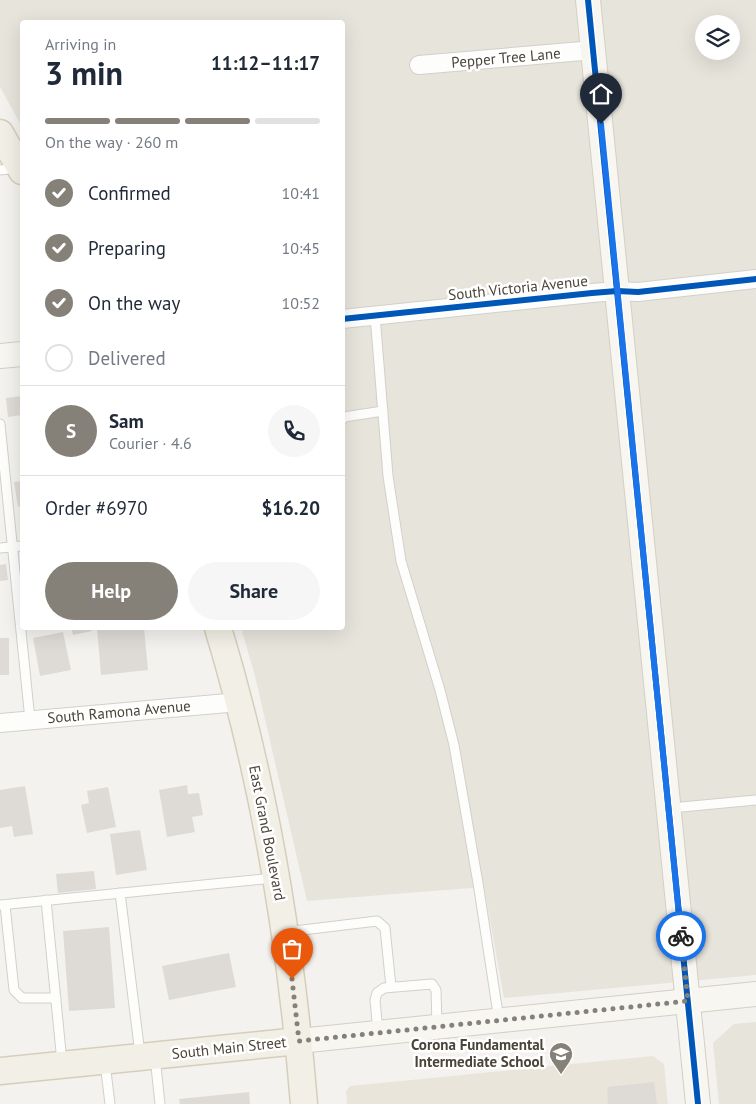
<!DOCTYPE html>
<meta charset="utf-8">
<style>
body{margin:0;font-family:"PT Sans",sans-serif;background:#f6f6f7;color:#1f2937;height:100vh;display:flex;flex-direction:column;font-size:19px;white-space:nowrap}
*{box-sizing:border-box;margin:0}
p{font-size:16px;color:#747a83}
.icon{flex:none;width:28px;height:28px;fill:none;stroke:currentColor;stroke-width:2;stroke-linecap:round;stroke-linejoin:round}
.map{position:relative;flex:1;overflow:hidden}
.sheet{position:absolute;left:20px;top:20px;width:325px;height:610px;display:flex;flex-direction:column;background:#fff;border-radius:5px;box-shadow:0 5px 20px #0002}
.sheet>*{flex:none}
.controls{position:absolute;left:695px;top:15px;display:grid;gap:10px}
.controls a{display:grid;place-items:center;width:45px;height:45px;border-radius:50%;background:#fff;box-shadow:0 5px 20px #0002;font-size:25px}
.pin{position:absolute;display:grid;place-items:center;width:42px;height:42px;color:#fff;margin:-51px -21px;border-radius:50% 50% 50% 0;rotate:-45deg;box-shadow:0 0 5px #0007}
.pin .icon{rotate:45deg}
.courier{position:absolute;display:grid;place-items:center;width:50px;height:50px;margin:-25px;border:4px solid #1a73e8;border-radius:50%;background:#fff;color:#222;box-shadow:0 1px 6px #0007}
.head em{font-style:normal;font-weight:600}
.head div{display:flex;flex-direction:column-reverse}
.head{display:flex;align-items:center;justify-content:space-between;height:85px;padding:0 25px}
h1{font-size:32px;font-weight:600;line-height:38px}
.bar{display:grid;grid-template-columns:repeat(4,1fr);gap:8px 5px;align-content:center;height:60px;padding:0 25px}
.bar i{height:6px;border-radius:4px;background:#e0e1e3}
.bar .selected{background:#868178}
.bar p{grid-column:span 4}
.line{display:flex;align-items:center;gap:12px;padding:0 25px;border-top:1px solid #e0e1e3}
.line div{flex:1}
.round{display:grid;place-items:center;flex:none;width:52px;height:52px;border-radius:26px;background:#f6f6f7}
ol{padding:0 25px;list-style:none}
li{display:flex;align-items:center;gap:15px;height:55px}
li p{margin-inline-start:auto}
li .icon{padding:5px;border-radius:50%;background:#868178;color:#fff;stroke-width:4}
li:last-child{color:#747a83}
li i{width:28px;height:28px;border:2px solid #e0e1e3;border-radius:50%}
.cta{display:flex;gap:10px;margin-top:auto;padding:10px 25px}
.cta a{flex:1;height:58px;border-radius:30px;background:#868178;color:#fff;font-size:20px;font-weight:600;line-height:58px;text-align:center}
.cta a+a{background:#f6f6f7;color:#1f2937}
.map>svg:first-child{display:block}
.residential{fill:#e7e4dc;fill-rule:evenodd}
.education{fill:#eae5da}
.building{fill:#dedbd6}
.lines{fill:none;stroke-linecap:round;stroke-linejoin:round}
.lane-casing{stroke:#d2d0cb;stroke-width:11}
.street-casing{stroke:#d2d0cb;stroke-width:20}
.secondary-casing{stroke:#d3cfc5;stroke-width:26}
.primary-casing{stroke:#d6cebb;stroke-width:29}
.lane{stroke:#fdfdfc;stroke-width:9}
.street{stroke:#fdfdfc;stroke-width:18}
.secondary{stroke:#f7f6f1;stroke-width:24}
.primary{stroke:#f2efe6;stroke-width:26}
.cycleway-casing{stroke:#fff;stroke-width:9}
.cycleway{stroke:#0057b8;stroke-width:6}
.done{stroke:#868178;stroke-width:5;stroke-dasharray:0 9}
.route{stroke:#1a73e8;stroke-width:6}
.labels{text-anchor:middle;stroke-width:5;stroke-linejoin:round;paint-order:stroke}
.street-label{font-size:15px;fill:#4b4439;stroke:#fff}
.poi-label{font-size:15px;font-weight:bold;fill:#4b4439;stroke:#fff;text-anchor:end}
</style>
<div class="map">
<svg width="756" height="1104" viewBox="0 0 756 1104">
<rect width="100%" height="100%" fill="#f4f2ee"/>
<!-- residential -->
<g class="residential">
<path d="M 0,0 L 756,0 L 756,975 L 504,998 L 484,887 L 307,901 L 255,676 L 241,628 L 342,628 L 342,22 L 22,22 L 22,127 L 0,87 ZM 704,24 L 731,24 L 731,51 L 704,51 Z"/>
<polygon points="756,1022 756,1104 719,1104 713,1043 734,1024"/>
</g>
<!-- education -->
<polygon class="education" points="653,1056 664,1064 668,1104 347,1104 346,1091 350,1086"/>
<!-- building -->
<g class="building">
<polygon points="22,396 22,415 8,417 6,398"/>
<polygon points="22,481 22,506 18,507 14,482"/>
<polygon points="6,564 8,580 0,581 0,565"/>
<polygon points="71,628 91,628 92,631 73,635"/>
<polygon points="97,628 144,628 148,670 101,675"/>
<polygon points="63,632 71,670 40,676 33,638"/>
<rect x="0" y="638" width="9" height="37"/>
<polygon points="187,785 188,794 199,793 203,815 192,817 195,832 167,837 159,790"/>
<polygon points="25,786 33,834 14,837 12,826 0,828 0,790"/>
<polygon points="108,787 116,827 87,833 81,805 89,803 87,791"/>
<polygon points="140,830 147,870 116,875 110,834"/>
<polygon points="94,871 96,889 58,893 56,874"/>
<polygon points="109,927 115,1008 69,1011 63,931"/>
<polygon points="229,953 236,987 169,1000 162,966"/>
<polygon points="654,1082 657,1104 608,1104 607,1087"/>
<polygon points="249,1092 250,1104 180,1104 179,1099"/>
</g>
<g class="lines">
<!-- lane casing -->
<g class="lane-casing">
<g id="lane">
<polyline points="0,170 18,168"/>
<polyline points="375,315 388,476 401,561 440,690 454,745 478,883 499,1020"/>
<polyline points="342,420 344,417 383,411"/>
<polyline points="0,424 30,720"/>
<polyline points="0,548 22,546"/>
<polyline points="671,808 756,800"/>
<polyline points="120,893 140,1054"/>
<polyline points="46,900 62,1062"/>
<polyline points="0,905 274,878"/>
<polyline points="5,905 14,990 22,998 56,998"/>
<polyline points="286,932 377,921 385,928 391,987"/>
<polyline points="378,1032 375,1000 377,993 384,988 432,984 436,990 437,1026"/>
<polyline points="155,1057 160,1104"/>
<polyline points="105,1063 110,1104"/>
</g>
</g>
<!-- street casing -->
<g class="street-casing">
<g id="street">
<polyline points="419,65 594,50"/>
<polyline points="342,319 592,293 617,291 638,292 756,279"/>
<polyline points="0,723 239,702"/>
</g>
</g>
<!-- secondary casing -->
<g class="secondary-casing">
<g id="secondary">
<polyline points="588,0 698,1104"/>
<polyline points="0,356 22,354"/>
<polyline points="299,1041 756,994"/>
</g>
</g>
<!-- primary casing -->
<g class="primary-casing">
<g id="primary">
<polyline points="0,133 22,171"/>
<path d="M 218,628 C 265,783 291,942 304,1104"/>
<polyline points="0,1071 299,1041"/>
</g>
</g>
<!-- lane -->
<use href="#lane" class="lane"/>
<!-- street -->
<use href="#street" class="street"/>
<!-- secondary -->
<use href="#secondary" class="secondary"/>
<!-- primary -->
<use href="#primary" class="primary"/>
<!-- cycleway casing -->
<g class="cycleway-casing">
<g id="cycleway">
<polyline points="588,0 698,1104"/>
<polyline points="342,319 592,293 617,291 638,292 756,279"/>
</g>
</g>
<!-- cycleway -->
<use href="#cycleway" class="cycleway"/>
</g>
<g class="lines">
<!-- done -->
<polyline class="done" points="292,979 299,1041 688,1001 681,936"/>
<!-- route -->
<polyline class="route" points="601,124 681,936"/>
</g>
<!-- icons -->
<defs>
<g id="school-pin" transform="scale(1.25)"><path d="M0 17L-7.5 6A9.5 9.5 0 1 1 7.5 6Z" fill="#868178" stroke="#fff"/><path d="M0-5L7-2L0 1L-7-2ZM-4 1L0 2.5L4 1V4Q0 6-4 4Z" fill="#fff"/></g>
</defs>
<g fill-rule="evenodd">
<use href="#school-pin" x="561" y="1054"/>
</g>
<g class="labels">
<!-- street labels -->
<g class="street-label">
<text transform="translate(506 58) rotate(-5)" y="5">Pepper Tree Lane</text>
<text transform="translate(518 288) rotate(-6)" y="5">South Victoria Avenue</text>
<text transform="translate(119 712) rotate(-5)" y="5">South Ramona Avenue</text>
<text transform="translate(267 833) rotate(79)" y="5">East Grand Boulevard</text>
<text transform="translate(229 1048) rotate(-6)" y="5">South Main Street</text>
</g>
<!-- poi labels -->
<g class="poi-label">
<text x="544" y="1050">Corona Fundamental<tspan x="544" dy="17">Intermediate School</tspan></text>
</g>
</g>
</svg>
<div class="controls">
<a><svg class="icon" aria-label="layers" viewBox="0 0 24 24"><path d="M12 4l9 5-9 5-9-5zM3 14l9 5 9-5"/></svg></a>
</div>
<div class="pin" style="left:292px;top:979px;background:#ea580c"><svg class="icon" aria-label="bag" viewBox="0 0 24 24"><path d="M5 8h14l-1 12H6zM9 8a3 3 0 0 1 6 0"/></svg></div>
<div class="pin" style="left:601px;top:124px;background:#1f2937"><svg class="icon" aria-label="home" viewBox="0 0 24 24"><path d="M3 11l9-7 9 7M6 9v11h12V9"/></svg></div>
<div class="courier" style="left:681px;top:936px"><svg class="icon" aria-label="bike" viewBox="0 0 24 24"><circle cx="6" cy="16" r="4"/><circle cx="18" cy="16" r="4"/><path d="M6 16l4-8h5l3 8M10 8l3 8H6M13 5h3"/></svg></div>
<section class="sheet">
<div class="head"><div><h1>3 min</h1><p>Arriving in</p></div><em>11:12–11:17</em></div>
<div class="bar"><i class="selected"></i><i class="selected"></i><i class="selected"></i><i></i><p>On the way · 260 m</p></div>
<ol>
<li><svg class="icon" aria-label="check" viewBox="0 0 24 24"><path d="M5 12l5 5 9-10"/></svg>Confirmed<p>10:41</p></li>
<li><svg class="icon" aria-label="check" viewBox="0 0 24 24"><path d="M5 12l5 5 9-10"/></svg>Preparing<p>10:45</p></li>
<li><svg class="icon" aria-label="check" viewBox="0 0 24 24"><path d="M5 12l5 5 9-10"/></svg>On the way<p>10:52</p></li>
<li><i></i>Delivered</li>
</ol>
<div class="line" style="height:90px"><b class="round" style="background:#868178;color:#fff">S</b><div><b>Sam</b><p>Courier · 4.6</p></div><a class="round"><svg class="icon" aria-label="phone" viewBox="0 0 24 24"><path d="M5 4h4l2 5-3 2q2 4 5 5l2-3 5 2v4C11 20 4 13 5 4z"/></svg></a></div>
<div class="line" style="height:65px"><div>Order #6970</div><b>$16.20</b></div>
<div class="cta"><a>Help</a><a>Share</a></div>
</section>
</div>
